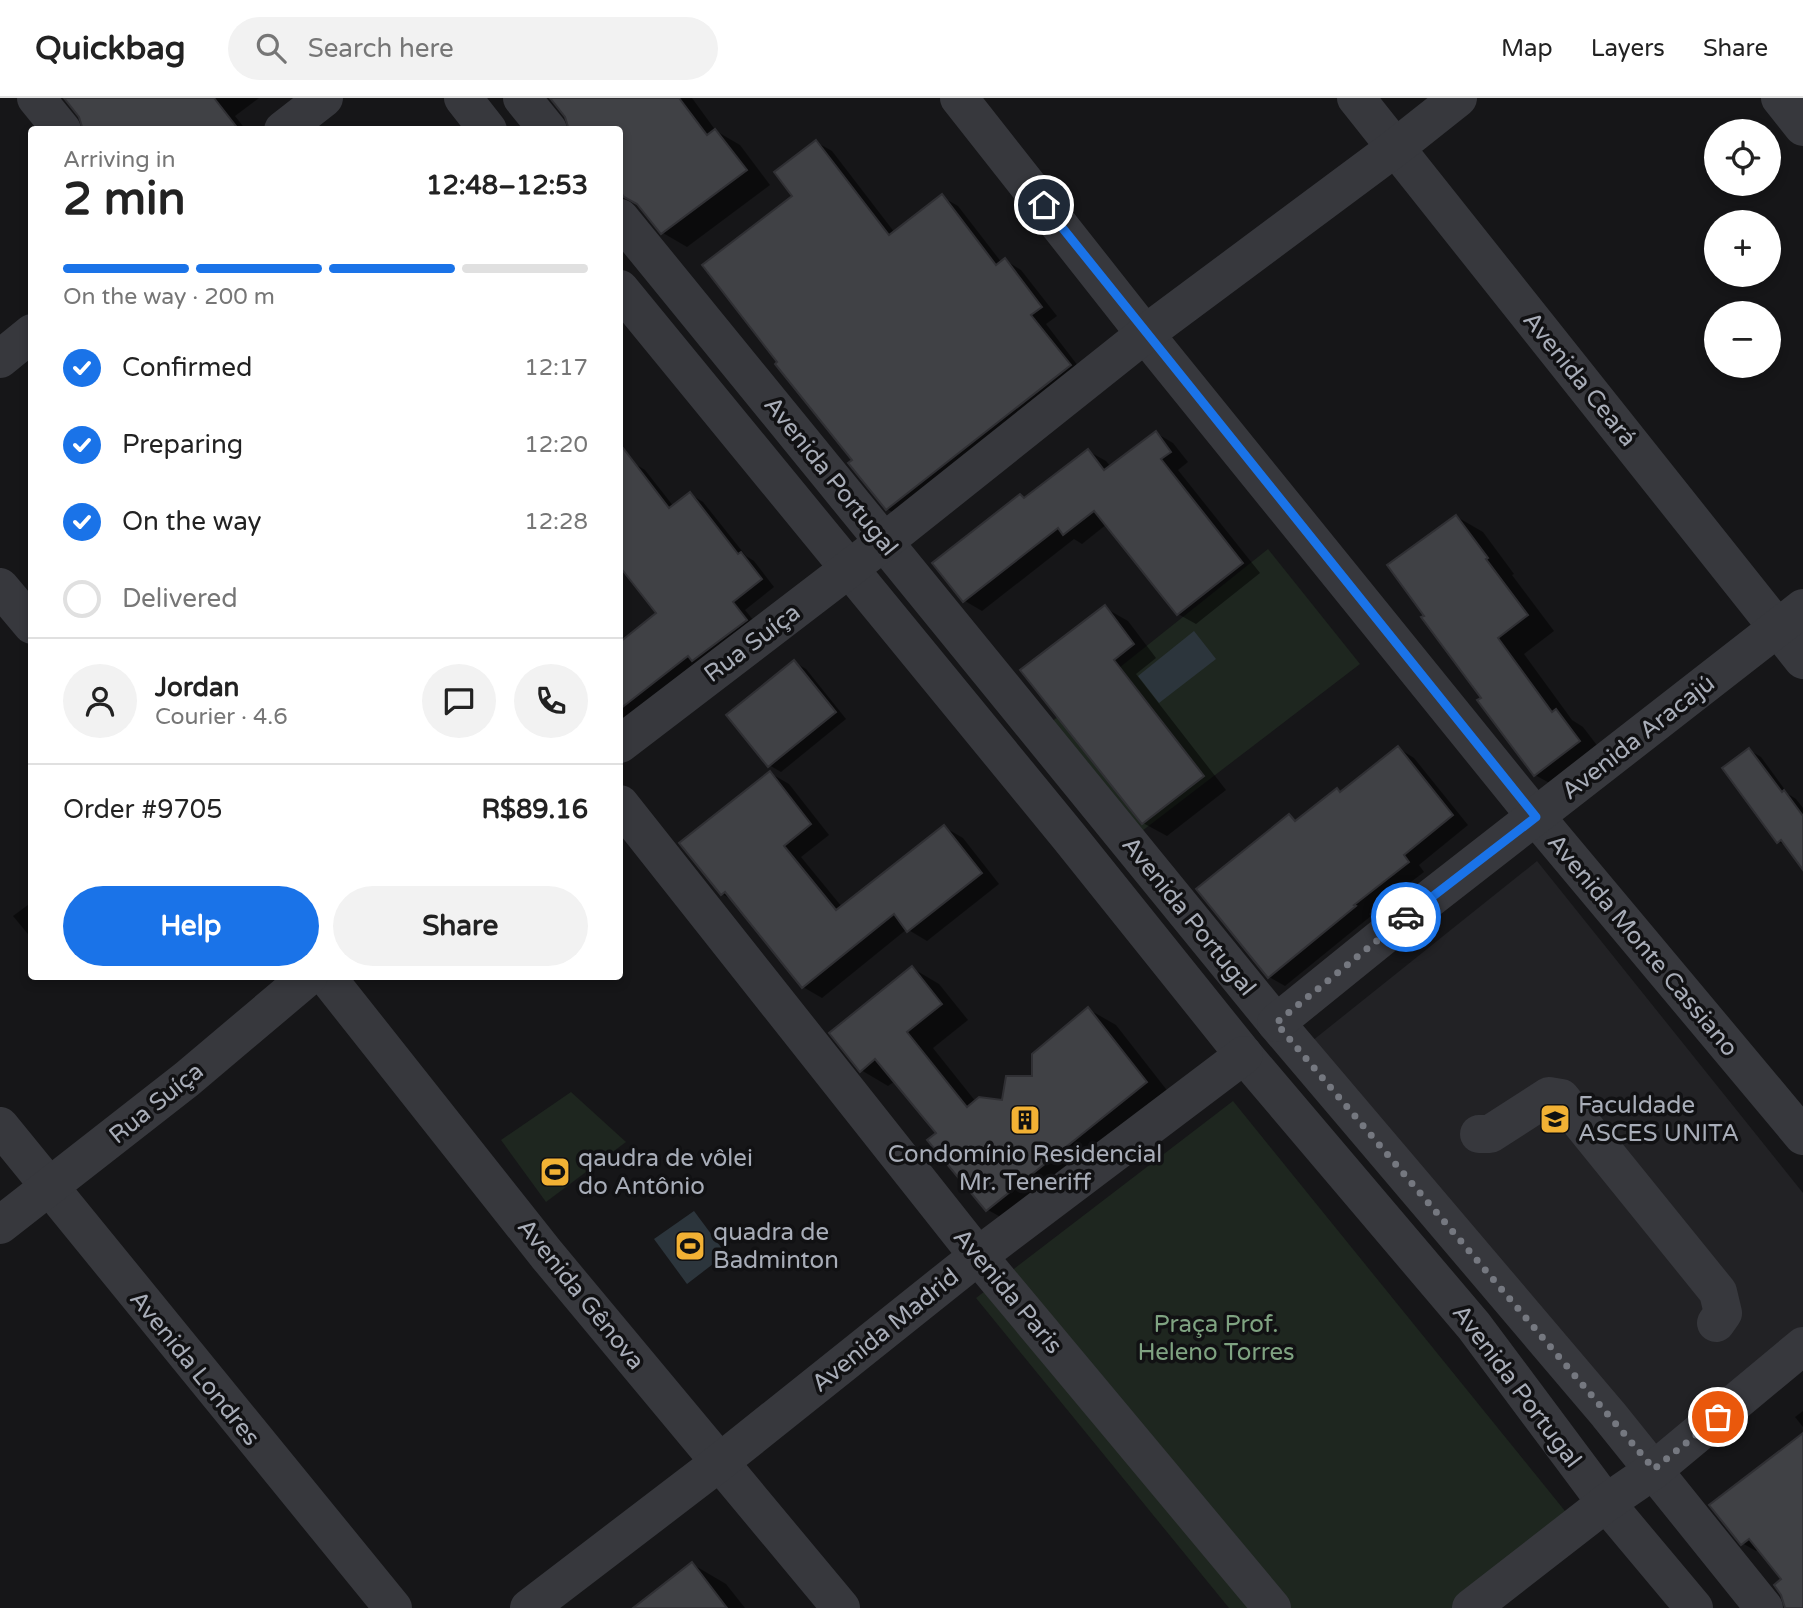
<!DOCTYPE html>
<meta charset="utf-8">
<style>
body{margin:0;font-family:"Varela Round",sans-serif;background:#f2f2f2;color:#222;height:100vh;display:flex;flex-direction:column;font-size:26px;white-space:nowrap}
*{box-sizing:border-box;margin:0}
p{font-size:23px;color:#767676}
.icon{flex:none;width:38px;height:38px;fill:none;stroke:currentColor;stroke-width:2;stroke-linecap:round;stroke-linejoin:round}
.map{position:relative;flex:1;overflow:hidden}
.side{position:absolute;left:28px;top:28px;width:595px;height:854px;display:flex;flex-direction:column;background:#fff;border-radius:7px;box-shadow:0 4px 10px #0003}
.side>*{flex:none}
.fabs{position:absolute;left:1704px;top:21px;display:grid;gap:14px}
.fabs a{display:grid;place-items:center;width:77px;height:77px;border-radius:50%;background:#fff;box-shadow:0 4px 10px #0003;font-size:35px}
.pin{position:absolute;display:grid;place-items:center;width:60px;height:60px;color:#fff;margin:-30px;border:4px solid #fff;border-radius:50%;box-shadow:0 2px 7px #0007}
.courier{position:absolute;display:grid;place-items:center;width:70px;height:70px;margin:-35px;border:5px solid #1a73e8;border-radius:50%;background:#fff;color:#222;box-shadow:0 2px 9px #0007}
.overview em{font-style:normal;font-weight:700}
.overview div{display:flex;flex-direction:column-reverse}
.overview{display:flex;align-items:center;justify-content:space-between;height:119px;padding:0 35px}
h1{font-size:46px;font-weight:700;line-height:52px}
.bar{display:grid;grid-template-columns:repeat(4,1fr);gap:10px 7px;align-content:center;height:84px;padding:0 35px}
.bar i{height:9px;border-radius:5px;background:#e0e0e0}
.bar .active{background:#1a73e8}
.bar p{grid-column:span 4}
.line{display:flex;align-items:center;gap:18px;padding:0 35px;border-top:2px solid #e0e0e0}
.line div{flex:1}
.round{display:grid;place-items:center;flex:none;width:74px;height:74px;border-radius:37px;background:#f2f2f2}
ol{padding:0 35px;list-style:none}
li{display:flex;align-items:center;gap:21px;height:77px}
li p{margin-inline-start:auto}
li .icon{padding:7px;border-radius:50%;background:#1a73e8;color:#fff;stroke-width:4}
li:last-child{color:#767676}
li i{width:38px;height:38px;border:4px solid #e0e0e0;border-radius:50%}
.button{display:flex;gap:14px;margin-top:auto;padding:14px 35px}
.button a{flex:1;height:80px;border-radius:42px;background:#1a73e8;color:#fff;font-size:28px;font-weight:700;line-height:80px;text-align:center}
.button a+a{background:#f2f2f2;color:#222}
header{display:flex;align-items:center;gap:42px;box-sizing:border-box;height:98px;padding:0 35px;background:#fff;border-bottom:2px solid #e0e0e0}
header strong{font-size:33px}
nav{display:flex;gap:38px;margin-inline-start:auto;font-size:24px}
.search{width:490px;height:63px;background:#f2f2f2;display:flex;align-items:center;gap:18px;box-sizing:border-box;padding:0 24px;border-radius:38px;color:#767676;font-size:26px}
.map>svg:first-child{display:block}
.built{fill:#222225}
.green{fill:#1e261f}
.water{fill:#2c353c}
.shadow{fill:#0007}
.building{fill:#404145;stroke:#303034;stroke-width:2}
.lines{fill:none;stroke-linecap:round;stroke-linejoin:round}
.minor{stroke:#37383d;stroke-width:38}
.done{stroke:#757880;stroke-width:7;stroke-dasharray:0 12.6}
.route{stroke:#1a73e8;stroke-width:9}
.labels{text-anchor:middle;stroke-width:7;stroke-linejoin:round;paint-order:stroke}
.street-label{font-size:24px;fill:#a8adb8;stroke:#111113}
.poi-label{font-size:24px;fill:#a8adb8;stroke:#111113;text-anchor:start}
.park-label{font-size:24px;fill:#7fa381;stroke:#111113}
</style>
<header>
<strong>Quickbag</strong>
<div class="search"><svg class="icon" aria-label="search" viewBox="0 0 24 24"><circle cx="10" cy="10" r="6"/><path d="M15 15l6 6"/></svg>Search here</div>
<nav><a>Map</a><a>Layers</a><a>Share</a></nav>
</header>
<div class="map">
<svg width="1803" height="1510" viewBox="0 0 1803 1510">
<rect width="100%" height="100%" fill="#161618"/>
<!-- built -->
<polygon class="built" points="1537,763 1803,1095 1803,1248 1648,1375 1307,947"/>
<!-- green -->
<g class="green">
<polygon points="1268,451 1360,566 1129,743 1040,633"/>
<polygon points="571,994 626,1044 546,1104 501,1042"/>
<polygon points="1233,1003 1582,1434 1484,1510 1229,1510 976,1200"/>
</g>
<!-- water -->
<g class="water">
<polygon points="1194,533 1216,561 1159,605 1138,578"/>
<polygon points="694,1113 726,1156 687,1186 654,1141"/>
</g>
<!-- shadow -->
<g class="shadow">
<polygon points="66,0 259,0 235,18 246,32 85,32 80,17"/>
<polygon points="552,0 692,0 716,33 740,47 770,87 687,149 663,135 620,85 620,32 571,28"/>
<polygon points="816,44 832,53 895,135 942,99 958,108 1002,165 1005,162 1021,172 1057,218 1046,226 1085,277 903,420 887,411 854,362 795,98"/>
<polygon points="1156,335 1173,345 1188,364 1178,372 1260,475 1196,526 1178,516 1107,426 1082,446 1074,441 982,513 965,503 935,465 1088,353 1106,363 1111,369"/>
<polygon points="632,364 645,372 674,409 690,396 703,404 746,458 754,463 774,489 745,512 759,529 620,628 620,546 658,516 620,466 620,374"/>
<polygon points="1457,419 1483,434 1514,476 1512,477 1554,533 1524,556 1572,622 1583,629 1606,659 1562,692 1535,677 1483,600"/>
<polygon points="1105,510 1128,523 1156,560 1136,576 1226,692 1167,738 1143,725 1023,572"/>
<polygon points="794,564 806,571 846,621 781,674 769,667"/>
<polygon points="1398,650 1414,660 1468,727 1419,767 1424,774 1369,816 1371,818 1285,888 1269,879 1289,718 1297,723 1341,695"/>
<polygon points="1749,652 1761,659 1788,696 1796,701 1803,710 1803,769 1788,749 1779,744"/>
<polygon points="770,675 789,686 829,737 801,759 842,809 944,729 963,740 999,786 927,843 907,831 822,900 803,889 734,803 722,796"/>
<polygon points="32,804 32,841 13,818"/>
<polygon points="912,870 939,886 968,922 933,950 976,1004 1003,1004 1034,980 1088,911 1116,927 1173,1000 1015,1127 988,1112 938,1035 895,983 888,988 861,972"/>
<polygon points="1803,1313 1803,1329 1795,1319"/>
<polygon points="1803,1337 1803,1510 1787,1510 1784,1482 1759,1451 1756,1453 1742,1445"/>
<polygon points="692,1466 726,1486 745,1510 635,1510"/>
</g>
<!-- building -->
<g class="building">
<polygon points="64,0 214,0 239,32 83,32 79,19"/>
<polygon points="550,0 679,0 707,37 715,31 747,72 661,136 637,106 624,99 620,93 620,32 569,32 565,19"/>
<polygon points="816,42 889,137 942,96 996,167 1005,160 1042,209 1031,217 1071,267 886,412 848,365 852,362 775,266 777,264 702,167 792,98 774,74"/>
<polygon points="1156,333 1171,354 1161,361 1243,465 1177,517 1094,413 1063,437 1058,430 963,504 932,465 1020,396 1024,400 1088,351 1104,372"/>
<polygon points="620,346 669,410 690,394 738,456 741,454 762,481 733,504 747,522 692,563 688,558 620,611 620,544 656,515 620,469"/>
<polygon points="1456,417 1488,460 1486,461 1528,517 1498,540 1552,614 1556,611 1580,643 1534,678 1477,602 1481,600 1421,519 1424,518 1387,467"/>
<polygon points="1105,507 1134,546 1114,562 1204,678 1142,726 1020,572"/>
<polygon points="794,562 836,614 768,669 726,617"/>
<polygon points="1398,648 1453,717 1404,757 1409,764 1354,807 1356,808 1268,880 1196,791 1289,716 1295,723 1337,690 1340,694"/>
<polygon points="1749,650 1782,694 1784,692 1803,718 1803,772 1781,742 1777,745 1722,670"/>
<polygon points="770,673 811,726 784,748 836,812 944,727 982,775 907,834 894,816 802,890 725,794 721,797 679,745"/>
<polygon points="912,868 942,906 907,934 967,1009 979,999 1002,1002 1006,978 1032,978 1032,956 1088,909 1147,984 986,1113 927,1042 936,1035 875,961 860,974 829,935"/>
<polygon points="1803,1335 1803,1510 1785,1510 1781,1497 1774,1487 1781,1481 1749,1441 1741,1447 1709,1407"/>
<polygon points="692,1464 727,1510 633,1510"/>
</g>
<g class="lines">
<!-- minor -->
<g class="minor">
<polyline points="36,0 62,32"/>
<polyline points="463,0 488,32"/>
<polyline points="522,0 548,32"/>
<polyline points="959,0 1145,236 1536,719 1803,1038"/>
<polyline points="1356,0 1803,562"/>
<polyline points="1780,0 1803,29"/>
<polyline points="283,32 324,0"/>
<polyline points="620,120 1276,925 1608,1316 1764,1510"/>
<polyline points="620,191 1070,740 1244,957 1474,1228 1606,1405 1694,1510"/>
<polyline points="0,261 32,235"/>
<polyline points="0,489 32,527"/>
<polyline points="620,646 884,444 1145,236 1395,50 1458,0"/>
<polyline points="620,706 978,1158 1272,1510"/>
<polyline points="326,878 547,1157 841,1510"/>
<polyline points="1276,925 1428,802 1803,510"/>
<polyline points="0,1028 393,1510"/>
<polyline points="1479,1036 1490,1036 1549,998 1561,1000 1718,1194 1723,1215 1716,1225"/>
<polyline points="0,1127 187,981 309,878"/>
<polyline points="529,1510 720,1364 978,1158 1244,957"/>
<polyline points="1471,1510 1606,1405 1654,1372 1803,1248"/>
</g>
</g>
<g class="lines">
<!-- done -->
<polyline class="done" points="1406,819 1276,925 1654,1371 1718,1319"/>
<!-- route -->
<polyline class="route" points="1044,107 1536,719 1406,819"/>
</g>
<!-- icons -->
<defs>
<g id="university-square" transform="scale(1.575)"><rect x="-9" y="-9" width="18" height="18" rx="4" fill="#f2b134" stroke="#111113"/><path d="M0-5L7-2L0 1L-7-2ZM-4 1L0 2.5L4 1V4Q0 6-4 4Z" fill="#111"/></g>
<g id="building-square" transform="scale(1.575)"><rect x="-9" y="-9" width="18" height="18" rx="4" fill="#f2b134" stroke="#111113"/><path d="M-4-6H4V6H1V3H-1V6H-4ZM-2.5-4.3h1.7v1.8h-1.7ZM.8-4.3h1.7v1.8H.8ZM-2.5-1h1.7V.8h-1.7ZM.8-1h1.7V.8H.8Z" fill="#111"/></g>
<g id="stadium-square" transform="scale(1.575)"><rect x="-9" y="-9" width="18" height="18" rx="4" fill="#f2b134" stroke="#111113"/><path d="M0-5a6.5 5 0 1 0 0 10a6.5 5 0 1 0 0-10ZM-3.5-1.8h7v3.6h-7Z" fill="#111"/></g>
</defs>
<g fill-rule="evenodd">
<use href="#university-square" x="1555" y="1021"/>
<use href="#building-square" x="1025" y="1022"/>
<use href="#stadium-square" x="555" y="1074"/>
<use href="#stadium-square" x="690" y="1148"/>
</g>
<g class="labels">
<!-- street labels -->
<g class="street-label">
<text transform="translate(1580 281) rotate(51)" y="8">Avenida Ceará</text>
<text transform="translate(831 378) rotate(51)" y="8">Avenida Portugal</text>
<text transform="translate(752 545) rotate(-37)" y="8">Rua Suíça</text>
<text transform="translate(1638 639) rotate(-38)" y="8">Avenida Aracajú</text>
<text transform="translate(1189 818) rotate(51)" y="8">Avenida Portugal</text>
<text transform="translate(1643 847) rotate(50)" y="8">Avenida Monte Cassiano</text>
<text transform="translate(156 1005) rotate(-39)" y="8">Rua Suíça</text>
<text transform="translate(1008 1193) rotate(50)" y="8">Avenida Paris</text>
<text transform="translate(581 1196) rotate(51)" y="8">Avenida Gênova</text>
<text transform="translate(885 1232) rotate(-39)" y="8">Avenida Madrid</text>
<text transform="translate(195 1270) rotate(51)" y="8">Avenida Londres</text>
<text transform="translate(1517 1288) rotate(53)" y="8">Avenida Portugal</text>
</g>
<!-- poi labels -->
<g class="poi-label">
<text x="1578" y="1015">Faculdade<tspan x="1578" dy="28">ASCES UNITA</tspan></text>
<text x="1025" y="1064" text-anchor="middle">Condomínio Residencial<tspan x="1025" dy="28">Mr. Teneriff</tspan></text>
<text x="578" y="1068">qaudra de vôlei<tspan x="578" dy="28">do Antônio</tspan></text>
<text x="713" y="1142">quadra de<tspan x="713" dy="28">Badminton</tspan></text>
</g>
<!-- park labels -->
<g class="park-label">
<text x="1216" y="1234">Praça Prof.<tspan x="1216" dy="28">Heleno Torres</tspan></text>
</g>
</g>
</svg>
<div class="fabs">
<a><svg class="icon" aria-label="locate" viewBox="0 0 24 24"><circle cx="12" cy="12" r="6"/><path d="M12 2v4M12 18v4M2 12h4M18 12h4"/></svg></a>
<a>+</a>
<a>−</a>
</div>
<div class="pin" style="left:1718px;top:1319px;background:#ea580c"><svg class="icon" aria-label="bag" viewBox="0 0 24 24"><path d="M5 8h14l-1 12H6zM9 8a3 3 0 0 1 6 0"/></svg></div>
<div class="pin" style="left:1044px;top:107px;background:#1f2937"><svg class="icon" aria-label="home" viewBox="0 0 24 24"><path d="M3 11l9-7 9 7M6 9v11h12V9"/></svg></div>
<div class="courier" style="left:1406px;top:819px"><svg class="icon" aria-label="car" viewBox="0 0 24 24"><path d="M5 17H2v-5l4-1 3-4h7l3 4 3 1v5h-3M9 17h6M6 11h13"/><circle cx="7" cy="17" r="2"/><circle cx="17" cy="17" r="2"/></svg></div>
<section class="side">
<div class="overview"><div><h1>2 min</h1><p>Arriving in</p></div><em>12:48–12:53</em></div>
<div class="bar"><i class="active"></i><i class="active"></i><i class="active"></i><i></i><p>On the way · 200 m</p></div>
<ol>
<li><svg class="icon" aria-label="check" viewBox="0 0 24 24"><path d="M5 12l5 5 9-10"/></svg>Confirmed<p>12:17</p></li>
<li><svg class="icon" aria-label="check" viewBox="0 0 24 24"><path d="M5 12l5 5 9-10"/></svg>Preparing<p>12:20</p></li>
<li><svg class="icon" aria-label="check" viewBox="0 0 24 24"><path d="M5 12l5 5 9-10"/></svg>On the way<p>12:28</p></li>
<li><i></i>Delivered</li>
</ol>
<div class="line" style="height:126px"><a class="round"><svg class="icon" aria-label="person" viewBox="0 0 24 24"><circle cx="12" cy="8" r="4"/><path d="M4 21q1-7 8-7t8 7"/></svg></a><div><b>Jordan</b><p>Courier · 4.6</p></div><a class="round"><svg class="icon" aria-label="chat" viewBox="0 0 24 24"><path d="M4 5h16v11H9l-5 4z"/></svg></a><a class="round"><svg class="icon" aria-label="phone" viewBox="0 0 24 24"><path d="M5 4h4l2 5-3 2q2 4 5 5l2-3 5 2v4C11 20 4 13 5 4z"/></svg></a></div>
<div class="line" style="height:91px"><div>Order #9705</div><b>R$89.16</b></div>
<div class="button"><a>Help</a><a>Share</a></div>
</section>
</div>
